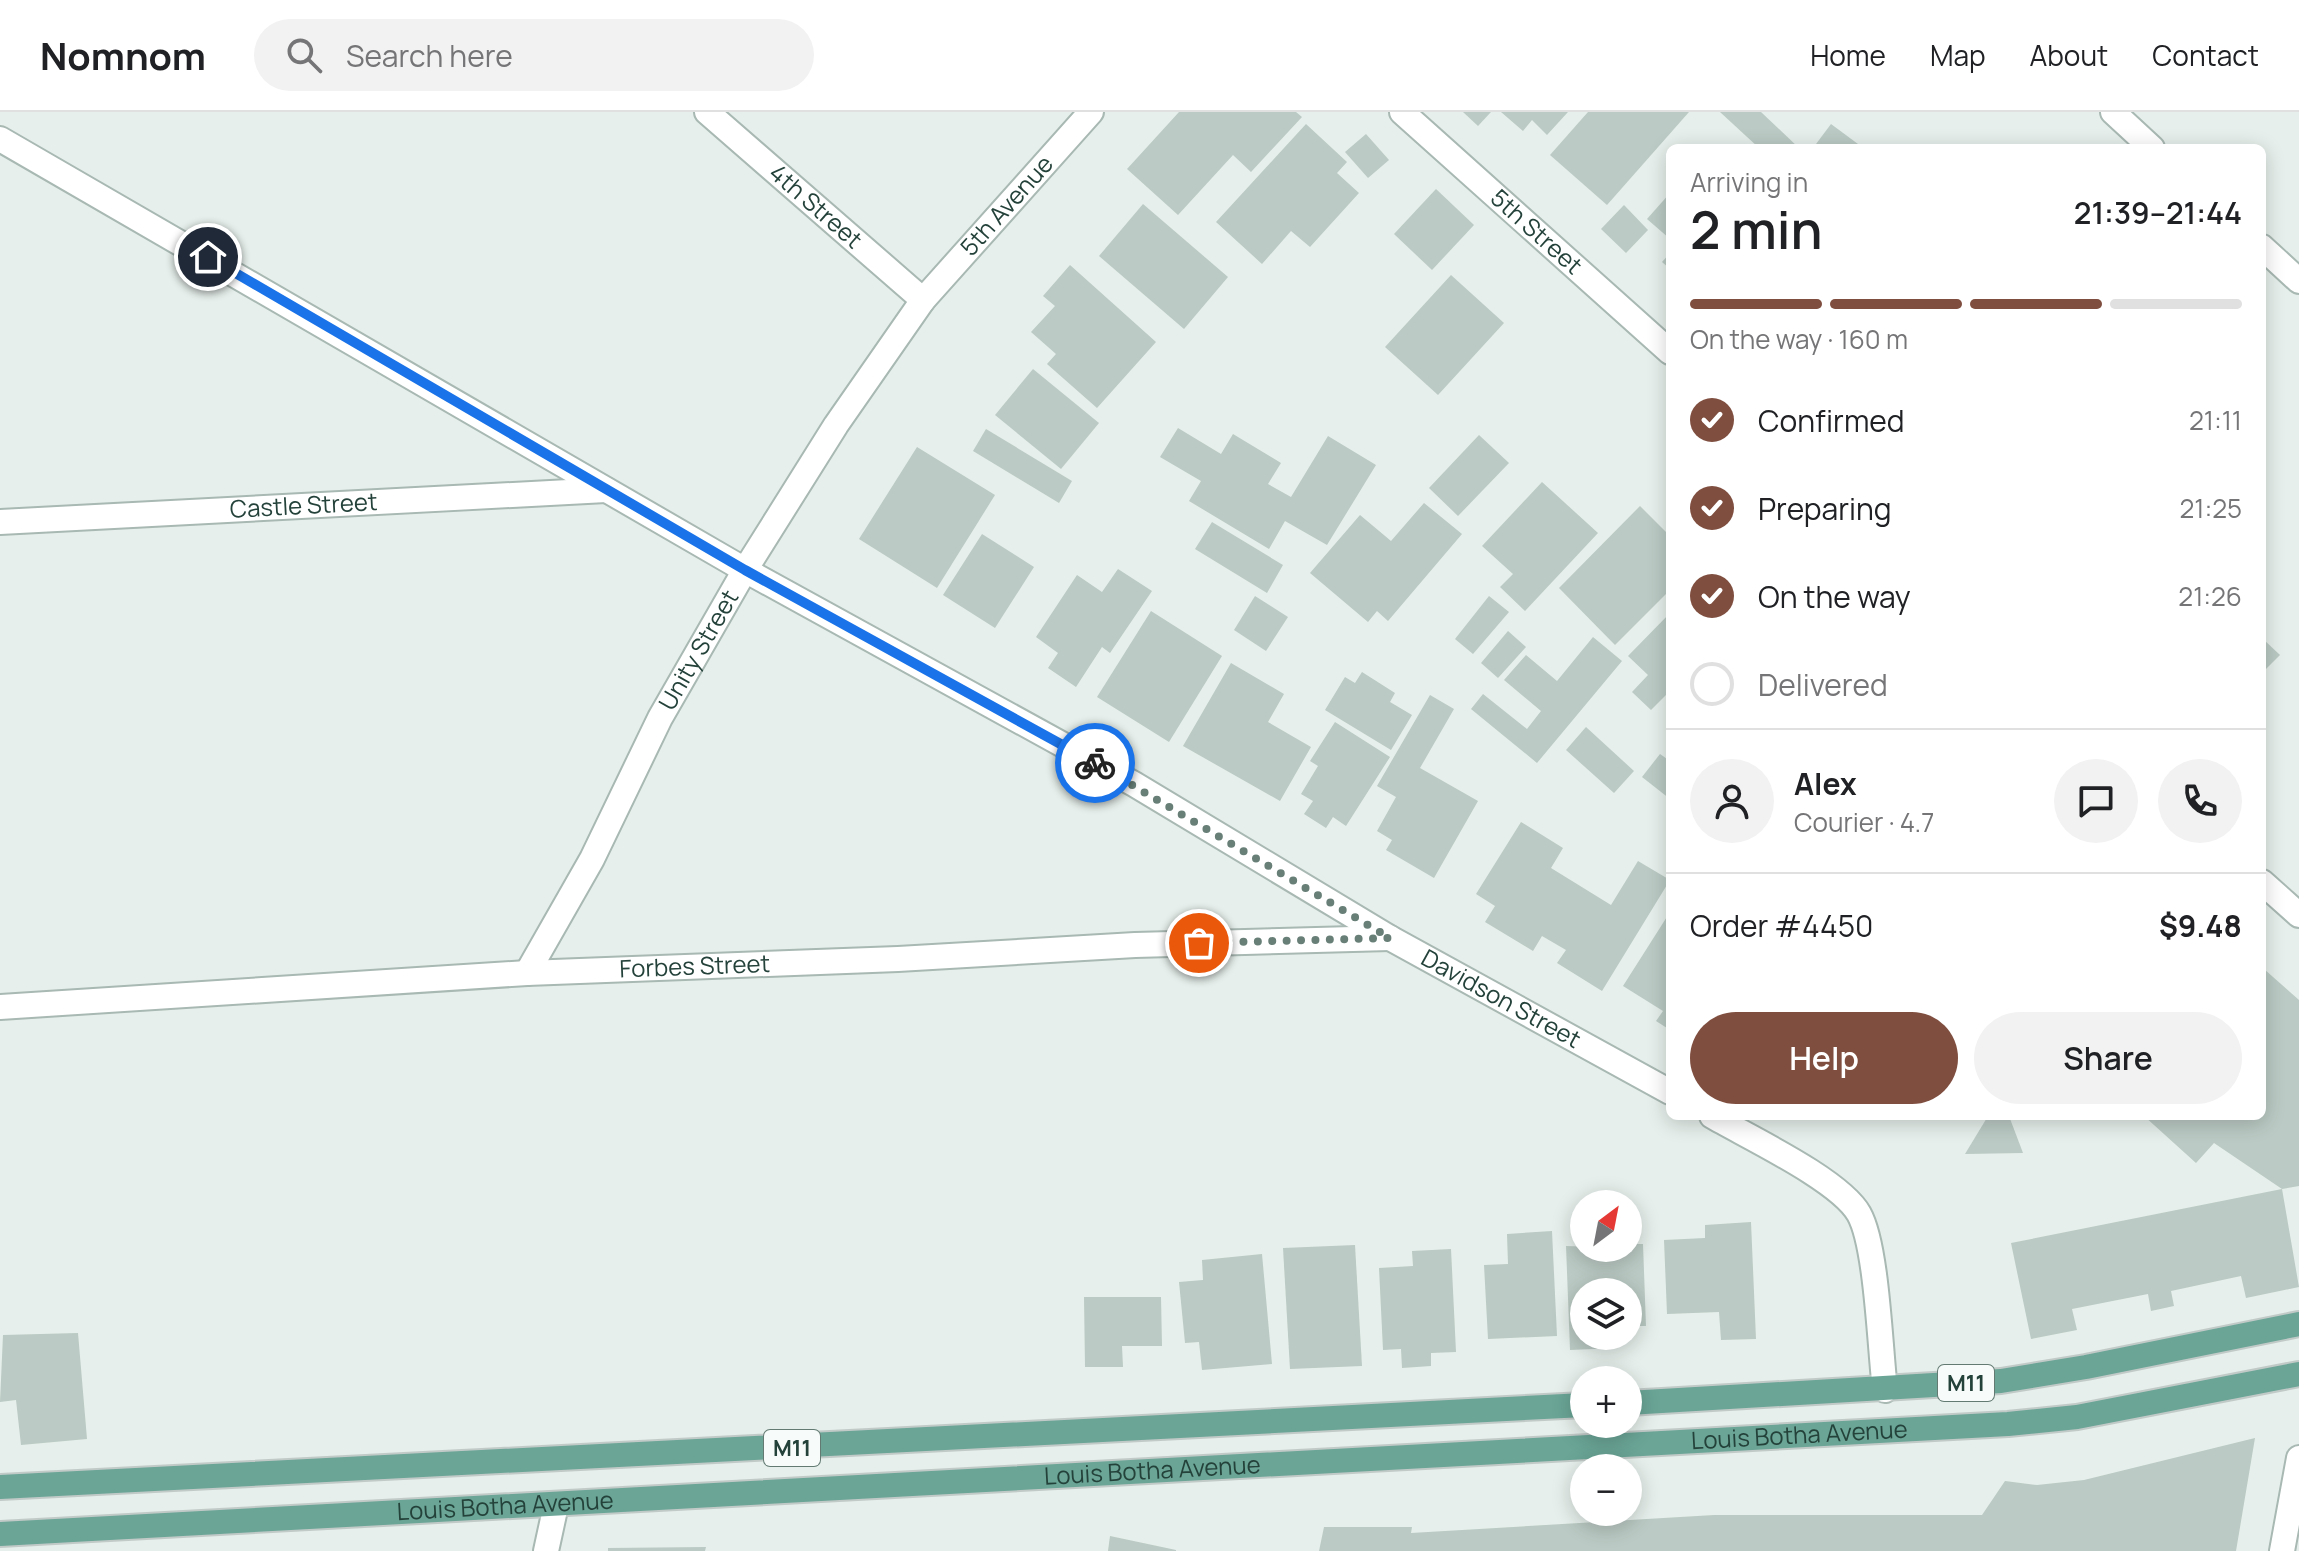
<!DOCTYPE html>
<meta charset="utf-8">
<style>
body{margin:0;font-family:Manrope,sans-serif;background:#f2f2f2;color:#202124;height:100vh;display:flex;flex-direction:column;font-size:30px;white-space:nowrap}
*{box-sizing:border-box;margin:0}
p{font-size:26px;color:#757577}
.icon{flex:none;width:44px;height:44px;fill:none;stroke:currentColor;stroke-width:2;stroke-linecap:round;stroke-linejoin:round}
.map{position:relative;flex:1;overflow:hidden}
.sheet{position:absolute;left:1666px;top:32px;width:600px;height:976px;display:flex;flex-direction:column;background:#fff;border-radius:12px;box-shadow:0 4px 20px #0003}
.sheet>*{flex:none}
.needle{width:52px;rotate:32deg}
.fabs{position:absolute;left:1570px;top:1078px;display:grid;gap:16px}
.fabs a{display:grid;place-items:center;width:72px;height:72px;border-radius:50%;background:#fff;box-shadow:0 4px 20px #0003;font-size:40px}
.pin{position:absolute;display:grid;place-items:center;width:68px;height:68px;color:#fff;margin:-34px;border:4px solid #fff;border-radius:50%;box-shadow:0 2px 8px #0007}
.courier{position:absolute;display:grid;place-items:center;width:80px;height:80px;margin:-40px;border:6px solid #1a73e8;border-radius:50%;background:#fff;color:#222;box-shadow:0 2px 10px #0007}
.overview em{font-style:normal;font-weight:600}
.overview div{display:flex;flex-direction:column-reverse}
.overview{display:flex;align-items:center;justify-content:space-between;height:136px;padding:0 24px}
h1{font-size:52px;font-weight:600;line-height:60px}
.bar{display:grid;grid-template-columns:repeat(4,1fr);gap:12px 8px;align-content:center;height:96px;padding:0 24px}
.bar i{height:10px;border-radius:6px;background:#e0e0e0}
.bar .current{background:#7f4e3f}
.bar p{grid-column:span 4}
.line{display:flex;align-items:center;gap:20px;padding:0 24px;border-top:2px solid #e0e0e0}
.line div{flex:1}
.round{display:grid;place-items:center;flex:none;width:84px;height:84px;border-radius:42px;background:#f2f2f2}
ol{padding:0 24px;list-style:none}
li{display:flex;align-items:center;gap:24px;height:88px}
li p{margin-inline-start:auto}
li .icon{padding:8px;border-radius:50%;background:#7f4e3f;color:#fff;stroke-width:4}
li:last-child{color:#757577}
li i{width:44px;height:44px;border:4px solid #e0e0e0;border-radius:50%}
.primary-button{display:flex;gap:16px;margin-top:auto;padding:16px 24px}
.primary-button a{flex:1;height:92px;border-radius:48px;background:#7f4e3f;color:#fff;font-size:32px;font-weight:600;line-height:92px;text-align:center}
.primary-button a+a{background:#f2f2f2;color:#202124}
header{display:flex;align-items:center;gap:48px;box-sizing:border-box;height:112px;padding:0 40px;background:#fff;border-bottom:2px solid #e0e0e0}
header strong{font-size:38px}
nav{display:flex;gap:44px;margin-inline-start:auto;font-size:28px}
.search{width:560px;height:72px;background:#f2f2f2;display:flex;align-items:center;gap:20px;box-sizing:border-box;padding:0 28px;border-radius:44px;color:#757577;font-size:30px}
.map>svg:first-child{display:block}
.building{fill:#bbcac4}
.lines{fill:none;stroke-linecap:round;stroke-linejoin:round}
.street-casing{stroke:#a8b8b2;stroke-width:28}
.primary-casing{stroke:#c2cac8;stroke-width:28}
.street{stroke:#fff;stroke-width:24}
.primary{stroke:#6aa596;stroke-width:24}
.done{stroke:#687f78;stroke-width:8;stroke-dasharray:0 14.4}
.route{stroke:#1a73e8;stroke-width:10}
.labels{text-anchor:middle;stroke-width:6;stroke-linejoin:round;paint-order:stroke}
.shield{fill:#f7fbf9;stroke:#637a73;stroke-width:2}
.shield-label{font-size:22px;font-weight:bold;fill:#24423a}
.street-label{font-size:24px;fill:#24423a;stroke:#f7fbf9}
</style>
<header>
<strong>Nomnom</strong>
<div class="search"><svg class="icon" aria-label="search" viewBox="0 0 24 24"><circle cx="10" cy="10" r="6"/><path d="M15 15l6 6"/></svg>Search here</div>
<nav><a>Home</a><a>Map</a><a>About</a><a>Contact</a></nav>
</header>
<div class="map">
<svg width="2299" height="1439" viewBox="0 0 2299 1439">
<rect width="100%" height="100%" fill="#e6efeb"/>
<!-- building -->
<g class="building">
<polygon points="1179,0 1296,0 1302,5 1251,60 1233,43 1178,103 1127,57"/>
<polygon points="1463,0 1491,0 1478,14"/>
<polygon points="1501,0 1568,0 1547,23 1532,8 1523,19"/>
<polygon points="1588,0 1689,0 1607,93 1550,43"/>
<polygon points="1720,0 1761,0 1799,36 1759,36"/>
<polygon points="1306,12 1347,50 1337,61 1359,81 1310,135 1291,119 1262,152 1216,110"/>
<polygon points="1831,12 1858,32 1855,36 1813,36"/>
<polygon points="1366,22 1389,48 1368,66 1345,40"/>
<polygon points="1436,77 1474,113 1432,158 1394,122"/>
<polygon points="1670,81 1670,127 1647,107"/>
<polygon points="1143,92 1228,165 1184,217 1099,144"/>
<polygon points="1624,93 1648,118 1626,141 1601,117"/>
<polygon points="1670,141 1670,157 1662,150"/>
<polygon points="1070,153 1156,230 1097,296 1047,252 1056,242 1031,220 1055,194 1043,184"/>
<polygon points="1451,163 1504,211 1438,283 1385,235"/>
<polygon points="1033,257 1099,311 1061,357 995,303"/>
<polygon points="1178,316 1221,342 1233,322 1281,351 1268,372 1291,385 1328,324 1376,353 1327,433 1285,409 1269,437 1189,389 1201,369 1160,345"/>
<polygon points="986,317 1072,369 1059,391 973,339"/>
<polygon points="1479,323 1509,351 1458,404 1429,376"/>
<polygon points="917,335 995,383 937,476 859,427"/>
<polygon points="1542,370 1598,421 1525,499 1500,475 1513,462 1482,434"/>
<polygon points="1424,391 1462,422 1388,509 1377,499 1368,510 1310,461 1360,403 1391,429"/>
<polygon points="1640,394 1670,424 1670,478 1615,533 1559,476"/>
<polygon points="1212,410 1283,453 1267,481 1195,437"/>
<polygon points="982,422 1034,455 995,516 943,483"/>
<polygon points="1118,457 1152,479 1110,541 1102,535 1076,575 1048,556 1058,541 1036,525 1077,463 1102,480"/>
<polygon points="1255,484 1288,505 1266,539 1234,518"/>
<polygon points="1489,484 1509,500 1473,542 1455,527"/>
<polygon points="1151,499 1222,544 1169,630 1097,585"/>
<polygon points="1670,501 1670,579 1651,598 1632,580 1648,563 1628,544"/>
<polygon points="1508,519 1526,535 1498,566 1481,551"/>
<polygon points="1593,525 1622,549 1537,651 1471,597 1483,582 1527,617 1541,599 1504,568 1526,543 1557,569"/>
<polygon points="2262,526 2280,543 2262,561"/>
<polygon points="1231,551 1284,582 1268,610 1311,635 1280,689 1183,634"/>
<polygon points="1362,560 1395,581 1390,590 1412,603 1391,638 1325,598 1345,565 1355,571"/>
<polygon points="1430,583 1454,597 1420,656 1478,689 1434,766 1386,738 1392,728 1377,719 1396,685 1377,674"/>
<polygon points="1335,610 1390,645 1346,714 1333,705 1326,716 1304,702 1313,689 1301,682 1318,654 1310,649"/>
<polygon points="1586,615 1634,659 1614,681 1566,638"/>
<polygon points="1660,642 1670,649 1670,687 1642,665"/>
<polygon points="1521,710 1563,736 1551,756 1611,793 1638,749 1670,768 1602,879 1557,851 1566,838 1542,824 1533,839 1485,810 1495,794 1476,782"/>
<polygon points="1670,800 1670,918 1656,909 1663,899 1623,874"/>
<polygon points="2264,857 2299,888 2299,1074 2282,1077 2214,1031 2196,1051 2144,1004 2262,1004"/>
<polygon points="1988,1004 2009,1004 2023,1041 1965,1042"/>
<polygon points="2282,1077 2299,1175 2246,1186 2241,1164 2171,1179 2174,1194 2151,1199 2148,1182 2072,1197 2077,1218 2031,1227 2011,1131"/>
<polygon points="1751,1110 1756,1227 1721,1228 1719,1200 1667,1202 1664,1128 1705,1126 1705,1113"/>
<polygon points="1552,1119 1557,1224 1488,1227 1484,1153 1508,1152 1507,1122"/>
<polygon points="1628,1132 1643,1132 1646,1214 1628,1214 1628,1180 1584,1180 1584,1224 1618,1224 1618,1236 1570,1238 1566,1134 1628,1136"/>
<polygon points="1355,1133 1362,1254 1290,1257 1283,1136"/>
<polygon points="1451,1137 1456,1240 1431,1241 1431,1254 1402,1256 1401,1237 1383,1238 1379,1156 1413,1154 1412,1139"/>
<polygon points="1262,1142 1272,1252 1202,1258 1199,1230 1185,1231 1179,1170 1203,1168 1202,1148"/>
<polygon points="1084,1185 1161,1185 1162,1234 1122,1234 1123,1255 1085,1255"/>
<polygon points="78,1221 87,1327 21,1333 16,1288 0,1290 3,1223"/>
<polygon points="2255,1326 2236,1439 1319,1439 1324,1415 1412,1415 1411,1421 1714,1403 1982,1403 2005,1369 2037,1373 2084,1368"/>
<polygon points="1110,1424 1176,1438 1176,1439 1108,1439"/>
<polygon points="706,1435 705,1439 608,1439 608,1436"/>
</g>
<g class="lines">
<!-- street casing -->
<g class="street-casing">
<g id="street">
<path id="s1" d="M 707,0 L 923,188"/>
<path id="s2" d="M 1402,0 L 1670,240"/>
<polyline points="2113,0 2152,36"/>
<path id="s3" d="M 0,27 L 745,458 L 1134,672 L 1390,826 L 1670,980"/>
<polyline points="2262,135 2299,169"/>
<path id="s4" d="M 0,410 L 606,378"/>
<polyline points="2262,770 2299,803"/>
<path id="s5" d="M 527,861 L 592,747 L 660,606 L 745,458 L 836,313 L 923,188 L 1091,0"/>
<path id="s6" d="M 0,895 L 527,861 L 898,847 L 1135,833 L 1390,826"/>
<path d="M 1712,1004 C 1748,1025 1840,1068 1859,1102 C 1877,1134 1880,1237 1885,1278"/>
<polyline points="546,1439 556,1393"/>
<polyline points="2282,1439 2299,1346"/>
</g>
</g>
<!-- primary casing -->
<g class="primary-casing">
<g id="primary">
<polyline points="1628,1291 2001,1269 2086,1255 2299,1212"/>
<polyline points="0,1375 1584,1293"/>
<path id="s7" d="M 0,1422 L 2008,1312 L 2077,1305 L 2299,1262"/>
</g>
</g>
<!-- street -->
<use href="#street" class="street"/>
<!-- primary -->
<use href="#primary" class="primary"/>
</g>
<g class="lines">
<!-- done -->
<polyline class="done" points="1095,651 1390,826 1199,831"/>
<!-- route -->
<polyline class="route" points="208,145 745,458 1095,651"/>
</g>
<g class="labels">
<!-- shield labels -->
<g class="shield">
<rect x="1938" y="1253" width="56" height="36" rx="6"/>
<rect x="764" y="1318" width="56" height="36" rx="6"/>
</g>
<g class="shield-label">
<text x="1966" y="1279">M11</text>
<text x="792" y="1344">M11</text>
</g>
<!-- street labels -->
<g class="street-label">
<text dy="8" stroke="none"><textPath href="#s1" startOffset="144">4th Street</textPath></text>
<text dy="8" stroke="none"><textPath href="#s5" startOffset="908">5th Avenue</textPath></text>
<text dy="8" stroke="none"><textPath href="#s2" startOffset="180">5th Street</textPath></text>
<text dy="8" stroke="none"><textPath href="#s4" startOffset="304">Castle Street</textPath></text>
<text dy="8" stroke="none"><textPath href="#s5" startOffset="366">Unity Street</textPath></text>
<text dy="8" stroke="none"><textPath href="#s6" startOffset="696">Forbes Street</textPath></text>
<text dy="8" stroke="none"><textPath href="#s3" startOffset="1730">Davidson Street</textPath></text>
<text dy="8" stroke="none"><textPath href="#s7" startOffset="1802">Louis Botha Avenue</textPath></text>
<text dy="8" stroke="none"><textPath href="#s7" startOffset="1154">Louis Botha Avenue</textPath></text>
<text dy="8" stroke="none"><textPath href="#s7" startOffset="506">Louis Botha Avenue</textPath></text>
</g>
</g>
</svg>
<div class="fabs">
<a><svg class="needle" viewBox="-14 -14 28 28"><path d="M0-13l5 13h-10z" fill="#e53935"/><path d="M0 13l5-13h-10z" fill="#757577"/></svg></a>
<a><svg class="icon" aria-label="layers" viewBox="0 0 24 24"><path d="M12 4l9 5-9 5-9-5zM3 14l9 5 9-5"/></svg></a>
<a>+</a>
<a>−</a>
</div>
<div class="pin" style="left:1199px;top:831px;background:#ea580c"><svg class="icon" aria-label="bag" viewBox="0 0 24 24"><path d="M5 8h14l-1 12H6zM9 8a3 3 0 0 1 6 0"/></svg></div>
<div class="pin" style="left:208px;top:145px;background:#1f2937"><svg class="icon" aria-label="home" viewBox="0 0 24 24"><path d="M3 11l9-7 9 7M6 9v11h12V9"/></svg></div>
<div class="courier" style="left:1095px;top:651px"><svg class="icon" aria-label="bike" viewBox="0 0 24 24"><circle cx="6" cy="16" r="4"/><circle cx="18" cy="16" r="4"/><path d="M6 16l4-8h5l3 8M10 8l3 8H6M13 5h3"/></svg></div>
<section class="sheet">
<div class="overview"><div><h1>2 min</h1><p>Arriving in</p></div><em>21:39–21:44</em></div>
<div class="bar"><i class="current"></i><i class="current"></i><i class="current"></i><i></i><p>On the way · 160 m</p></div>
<ol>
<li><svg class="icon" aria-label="check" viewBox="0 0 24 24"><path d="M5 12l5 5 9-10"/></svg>Confirmed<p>21:11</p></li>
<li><svg class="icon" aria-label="check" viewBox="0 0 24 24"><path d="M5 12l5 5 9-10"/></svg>Preparing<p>21:25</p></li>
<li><svg class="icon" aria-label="check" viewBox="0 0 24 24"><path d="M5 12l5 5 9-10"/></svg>On the way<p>21:26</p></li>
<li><i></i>Delivered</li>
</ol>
<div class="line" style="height:144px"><a class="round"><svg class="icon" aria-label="person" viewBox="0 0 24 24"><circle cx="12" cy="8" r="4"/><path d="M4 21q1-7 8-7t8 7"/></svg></a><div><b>Alex</b><p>Courier · 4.7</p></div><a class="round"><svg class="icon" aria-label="chat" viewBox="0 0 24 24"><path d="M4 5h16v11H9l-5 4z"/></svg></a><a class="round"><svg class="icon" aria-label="phone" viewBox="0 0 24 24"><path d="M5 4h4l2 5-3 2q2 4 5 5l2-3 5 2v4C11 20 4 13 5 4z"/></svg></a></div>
<div class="line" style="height:104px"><div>Order #4450</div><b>$9.48</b></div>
<div class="primary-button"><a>Help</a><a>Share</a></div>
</section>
</div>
